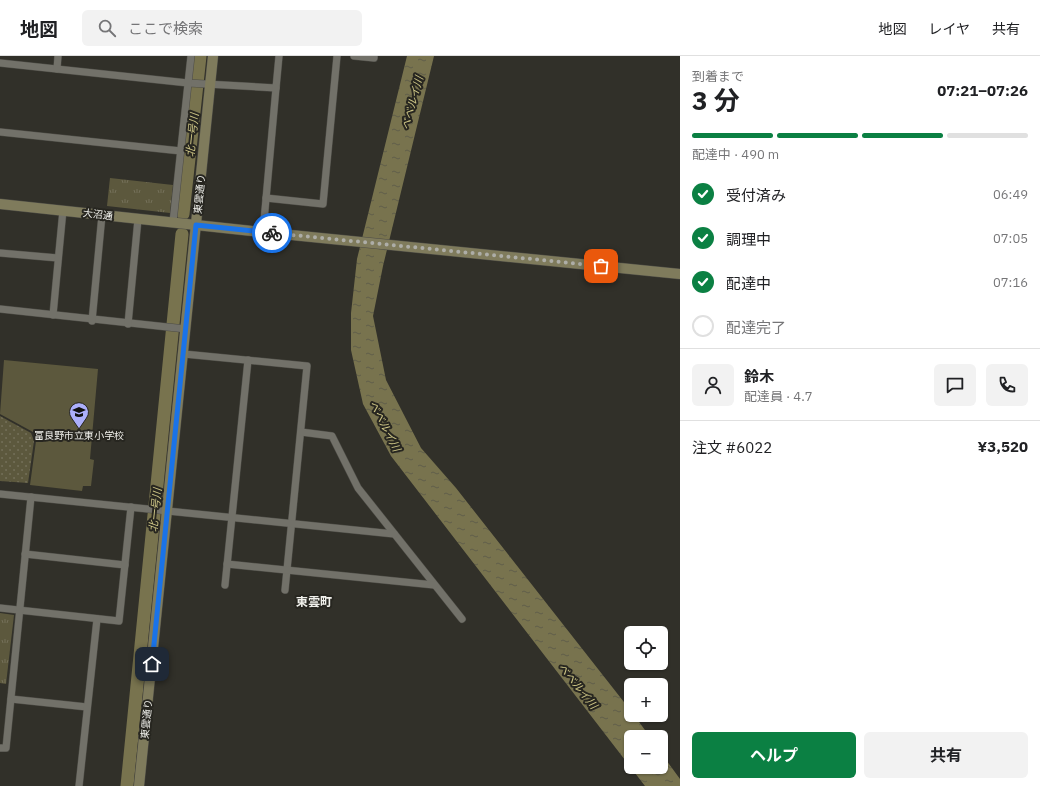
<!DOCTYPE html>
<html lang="ja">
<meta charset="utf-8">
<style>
body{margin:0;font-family:"IBM Plex Sans","Noto Sans JP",sans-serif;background:#f2f2f2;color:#202124;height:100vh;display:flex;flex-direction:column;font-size:15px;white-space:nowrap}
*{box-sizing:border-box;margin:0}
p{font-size:13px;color:#757577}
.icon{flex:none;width:22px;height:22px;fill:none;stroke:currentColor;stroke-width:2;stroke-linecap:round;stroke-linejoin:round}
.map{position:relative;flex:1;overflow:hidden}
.details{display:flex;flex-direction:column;background:#fff;width:360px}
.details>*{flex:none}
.tools{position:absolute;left:624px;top:570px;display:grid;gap:8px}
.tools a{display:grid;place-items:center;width:44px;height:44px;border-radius:6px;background:#fff;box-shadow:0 1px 3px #0004;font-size:20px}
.pin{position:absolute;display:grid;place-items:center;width:34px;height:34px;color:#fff;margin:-17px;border-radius:8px;box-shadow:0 2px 6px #0006}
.courier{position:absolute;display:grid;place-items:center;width:40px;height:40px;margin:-20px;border:3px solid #1a73e8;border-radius:50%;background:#fff;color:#222;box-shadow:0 1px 5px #0007}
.head em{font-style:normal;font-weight:700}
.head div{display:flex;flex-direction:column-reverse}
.head{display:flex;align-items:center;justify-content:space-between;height:68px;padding:0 12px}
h1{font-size:26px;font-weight:700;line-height:30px}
.bar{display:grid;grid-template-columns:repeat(4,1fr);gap:6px 4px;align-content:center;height:48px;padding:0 12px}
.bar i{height:5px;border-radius:3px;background:#e0e0e0}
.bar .active{background:#0b8043}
.bar p{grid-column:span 4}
.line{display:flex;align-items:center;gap:10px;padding:0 12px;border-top:1px solid #e0e0e0}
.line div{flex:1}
.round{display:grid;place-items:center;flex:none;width:42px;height:42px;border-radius:6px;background:#f2f2f2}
ol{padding:0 12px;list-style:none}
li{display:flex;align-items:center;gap:12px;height:44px}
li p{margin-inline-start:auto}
li .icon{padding:4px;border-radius:50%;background:#0b8043;color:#fff;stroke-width:4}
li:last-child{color:#757577}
li i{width:22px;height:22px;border:2px solid #e0e0e0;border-radius:50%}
.button{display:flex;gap:8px;margin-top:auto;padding:8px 12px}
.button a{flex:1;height:46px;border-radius:6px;background:#0b8043;color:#fff;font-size:16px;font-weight:700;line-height:46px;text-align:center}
.button a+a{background:#f2f2f2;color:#202124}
header{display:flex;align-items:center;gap:24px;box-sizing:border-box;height:56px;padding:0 20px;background:#fff;border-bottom:1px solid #e0e0e0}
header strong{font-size:19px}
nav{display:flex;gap:22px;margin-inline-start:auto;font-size:14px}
.search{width:280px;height:36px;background:#f2f2f2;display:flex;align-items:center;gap:10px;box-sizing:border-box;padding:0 14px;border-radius:6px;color:#757577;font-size:15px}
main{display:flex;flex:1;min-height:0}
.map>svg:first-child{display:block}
.grass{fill:url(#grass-dots)}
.park{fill:url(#park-tufts)}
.garden{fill:#5c583d}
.water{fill:url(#water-ripples)}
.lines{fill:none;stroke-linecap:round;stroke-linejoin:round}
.river{stroke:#78734e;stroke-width:13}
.street-casing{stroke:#4d4c46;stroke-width:8}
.secondary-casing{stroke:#4d4c46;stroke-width:11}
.street{stroke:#727169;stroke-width:7}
.secondary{stroke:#7f7b5c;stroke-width:10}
.done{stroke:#adada7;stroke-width:4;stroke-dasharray:0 7.2}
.route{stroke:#1a73e8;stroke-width:5}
.labels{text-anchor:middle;stroke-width:4;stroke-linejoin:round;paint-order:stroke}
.street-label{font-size:10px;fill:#f0f0eb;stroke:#272620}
.poi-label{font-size:10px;fill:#f0f0eb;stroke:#272620}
.water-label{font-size:11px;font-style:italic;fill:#cdc585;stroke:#272620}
.quarter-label{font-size:12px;font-weight:bold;fill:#f0f0eb;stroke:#272620}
</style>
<header>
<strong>地図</strong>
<div class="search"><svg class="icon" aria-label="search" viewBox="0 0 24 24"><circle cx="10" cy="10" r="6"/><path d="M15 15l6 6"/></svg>ここで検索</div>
<nav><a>地図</a><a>レイヤ</a><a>共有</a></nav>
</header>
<main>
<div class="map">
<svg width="680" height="730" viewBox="0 0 680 730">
<defs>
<pattern id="grass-dots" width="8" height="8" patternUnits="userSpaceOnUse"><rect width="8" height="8" fill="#5c583d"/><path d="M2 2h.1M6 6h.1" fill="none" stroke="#747059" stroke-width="1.8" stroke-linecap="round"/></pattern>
<pattern id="park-tufts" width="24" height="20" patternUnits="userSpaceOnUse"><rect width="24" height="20" fill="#5c583d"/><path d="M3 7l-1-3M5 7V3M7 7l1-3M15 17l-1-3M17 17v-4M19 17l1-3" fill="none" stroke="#747059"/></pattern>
<pattern id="water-ripples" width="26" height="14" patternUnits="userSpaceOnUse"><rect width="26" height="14" fill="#78734e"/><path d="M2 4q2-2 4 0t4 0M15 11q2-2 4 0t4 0" fill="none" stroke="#605e4a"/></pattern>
</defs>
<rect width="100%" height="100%" fill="#313029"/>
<!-- grass -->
<polygon class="grass" points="0,360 31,377 34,385 28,427 0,425"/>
<!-- park -->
<g class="park">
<polygon points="110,122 173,129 170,157 107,150"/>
<polygon points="0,557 14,559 6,628 0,627"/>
</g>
<!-- garden -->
<polygon class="garden" points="4,304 98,313 90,403 94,404 91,430 83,430 82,435 30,429 36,385 33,376 0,358"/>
<!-- water -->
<polygon class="water" points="407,0 434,0 383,210 373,260 386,324 421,392 456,432 620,641 631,655 631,659 634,659 650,681 631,681 631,711 661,711 661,697 680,723 680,730 645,730 391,400 363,348 351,294 351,257 357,203"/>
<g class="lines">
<!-- river -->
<g class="river">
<polyline points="183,158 200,0"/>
<polyline points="127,730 182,178"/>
</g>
<!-- street casing -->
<g class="street-casing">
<g id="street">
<polyline points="354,0 374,2 374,0"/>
<polyline points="0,7 188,27 276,32 279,0"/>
<polyline points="57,13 58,0"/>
<polyline points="0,76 181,95"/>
<polyline points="266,142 323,148 337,0"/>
<polyline points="173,166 191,0"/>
<polyline points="263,176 276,32"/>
<polyline points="0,197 58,202"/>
<polyline points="0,253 186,273"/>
<polyline points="53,259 63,154"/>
<polyline points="92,265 102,159"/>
<polyline points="128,268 138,163"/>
<polyline points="184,298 307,310 285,534"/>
<polyline points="301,376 332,380 358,432 462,563"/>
<polyline points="0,438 394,478"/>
<polyline points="25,498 125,509"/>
<polyline points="227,508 434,529"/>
<polyline points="225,529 248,304"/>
<polyline points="0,552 119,565 131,451"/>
<polyline points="11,643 87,651"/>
<polyline points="0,692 6,692 31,441"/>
<polyline points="79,730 97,563"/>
</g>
</g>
<!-- secondary casing -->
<g class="secondary-casing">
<g id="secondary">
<polyline points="0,148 252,175 680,218"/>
<polyline points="139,730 213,0"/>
</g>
</g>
<!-- street -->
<use href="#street" class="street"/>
<!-- secondary -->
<use href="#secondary" class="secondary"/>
</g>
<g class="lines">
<!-- done -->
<polyline class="done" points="272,177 601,210"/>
<!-- route -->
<polyline class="route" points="152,608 196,169 272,177"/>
</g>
<!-- icons -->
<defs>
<g id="school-pin" transform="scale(1)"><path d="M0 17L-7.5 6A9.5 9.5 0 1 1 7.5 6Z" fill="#acaffb" stroke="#272620"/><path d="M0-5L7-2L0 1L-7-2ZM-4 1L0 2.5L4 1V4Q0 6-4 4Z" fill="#111"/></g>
</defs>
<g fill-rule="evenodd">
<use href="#school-pin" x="79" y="356"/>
</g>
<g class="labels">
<!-- street labels -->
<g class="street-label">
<text transform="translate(199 138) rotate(-84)" y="4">東雲通り</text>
<text transform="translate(98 158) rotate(7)" y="4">大沼通</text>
<text transform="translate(146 663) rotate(-84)" y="4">東雲通り</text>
</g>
<!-- poi labels -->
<g class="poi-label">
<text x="79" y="383">富良野市立東小学校</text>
</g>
<!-- water labels -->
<g class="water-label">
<text transform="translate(412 47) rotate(-75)" y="4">ベベルイ川</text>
<text transform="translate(192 79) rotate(-84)" y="4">北一号川</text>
<text transform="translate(385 370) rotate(63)" y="4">ベベルイ川</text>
<text transform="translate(155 454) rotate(-84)" y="4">北一号川</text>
<text transform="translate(578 630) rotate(51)" y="4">ベベルイ川</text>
</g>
<!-- quarter labels -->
<g class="quarter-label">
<text x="314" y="550">東雲町</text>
</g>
</g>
</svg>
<div class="tools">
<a><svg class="icon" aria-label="locate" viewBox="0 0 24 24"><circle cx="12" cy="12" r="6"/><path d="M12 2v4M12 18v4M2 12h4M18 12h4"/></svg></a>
<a>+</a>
<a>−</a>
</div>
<div class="pin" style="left:601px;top:210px;background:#ea580c"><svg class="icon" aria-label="bag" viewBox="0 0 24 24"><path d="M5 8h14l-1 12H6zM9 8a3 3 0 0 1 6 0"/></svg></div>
<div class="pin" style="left:152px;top:608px;background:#1f2937"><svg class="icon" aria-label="home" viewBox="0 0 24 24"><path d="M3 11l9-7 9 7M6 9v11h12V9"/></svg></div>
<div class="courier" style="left:272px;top:177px"><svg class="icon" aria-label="bike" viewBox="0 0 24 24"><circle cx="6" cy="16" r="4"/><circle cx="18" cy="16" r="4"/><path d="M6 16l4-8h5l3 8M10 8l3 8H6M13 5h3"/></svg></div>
</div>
<section class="details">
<div class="head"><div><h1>3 分</h1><p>到着まで</p></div><em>07:21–07:26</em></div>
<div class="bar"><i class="active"></i><i class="active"></i><i class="active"></i><i></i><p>配達中 · 490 m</p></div>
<ol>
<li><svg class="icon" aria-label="check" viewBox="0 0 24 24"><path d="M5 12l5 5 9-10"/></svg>受付済み<p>06:49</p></li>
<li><svg class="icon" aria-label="check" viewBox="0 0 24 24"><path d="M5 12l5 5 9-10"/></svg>調理中<p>07:05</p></li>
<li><svg class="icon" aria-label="check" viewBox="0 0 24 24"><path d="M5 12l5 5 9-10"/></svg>配達中<p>07:16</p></li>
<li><i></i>配達完了</li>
</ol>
<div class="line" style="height:72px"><a class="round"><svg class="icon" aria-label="person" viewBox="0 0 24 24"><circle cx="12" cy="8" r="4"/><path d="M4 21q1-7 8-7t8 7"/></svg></a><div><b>鈴木</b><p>配達員 · 4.7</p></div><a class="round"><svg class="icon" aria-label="chat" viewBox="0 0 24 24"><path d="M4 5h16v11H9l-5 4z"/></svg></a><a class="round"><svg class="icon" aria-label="phone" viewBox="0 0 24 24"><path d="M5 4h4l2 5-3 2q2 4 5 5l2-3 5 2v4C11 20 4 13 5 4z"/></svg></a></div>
<div class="line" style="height:52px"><div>注文 #6022</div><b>¥3,520</b></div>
<div class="button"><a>ヘルプ</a><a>共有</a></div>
</section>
</main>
